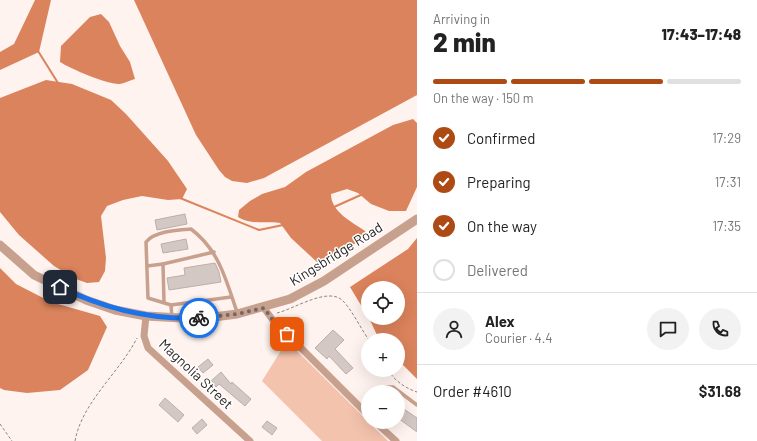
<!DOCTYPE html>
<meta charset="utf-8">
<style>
body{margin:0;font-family:Barlow,sans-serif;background:#f2f2f2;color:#222;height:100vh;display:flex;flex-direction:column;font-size:15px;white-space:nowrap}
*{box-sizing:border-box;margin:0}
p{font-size:13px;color:#767676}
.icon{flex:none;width:22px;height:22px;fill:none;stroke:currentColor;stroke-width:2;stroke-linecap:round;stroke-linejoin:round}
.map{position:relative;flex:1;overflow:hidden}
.sheet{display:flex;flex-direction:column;background:#fff;width:340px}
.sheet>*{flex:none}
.fabs{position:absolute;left:361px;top:281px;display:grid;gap:8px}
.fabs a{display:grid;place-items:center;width:44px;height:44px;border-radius:50%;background:#fff;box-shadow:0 4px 16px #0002;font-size:20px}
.pin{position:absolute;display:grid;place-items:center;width:34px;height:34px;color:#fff;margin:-17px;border-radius:8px;box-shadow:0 2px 6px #0006}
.courier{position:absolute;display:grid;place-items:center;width:40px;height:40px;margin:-20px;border:3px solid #1a73e8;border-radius:50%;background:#fff;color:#222;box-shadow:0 1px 5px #0007}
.headline em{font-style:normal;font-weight:800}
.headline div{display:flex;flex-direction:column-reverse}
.headline{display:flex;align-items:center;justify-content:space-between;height:68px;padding:0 16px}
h1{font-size:26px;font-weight:800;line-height:30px}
.bar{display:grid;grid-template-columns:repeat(4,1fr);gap:6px 4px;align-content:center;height:48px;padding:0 16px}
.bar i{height:5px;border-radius:3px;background:#e0e0e0}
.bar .current{background:#ae4b14}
.bar p{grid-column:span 4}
.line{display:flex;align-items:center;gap:10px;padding:0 16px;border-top:1px solid #e0e0e0}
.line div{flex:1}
.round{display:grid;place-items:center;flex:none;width:42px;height:42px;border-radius:21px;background:#f2f2f2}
ol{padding:0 16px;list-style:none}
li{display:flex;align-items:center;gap:12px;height:44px}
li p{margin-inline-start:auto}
li .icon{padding:4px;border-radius:50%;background:#ae4b14;color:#fff;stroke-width:4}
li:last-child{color:#767676}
li i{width:22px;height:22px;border:2px solid #e0e0e0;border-radius:50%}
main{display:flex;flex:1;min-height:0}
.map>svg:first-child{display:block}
.green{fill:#f4c3ad}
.water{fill:#db835c}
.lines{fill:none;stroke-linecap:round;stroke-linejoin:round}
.stream{stroke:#db835c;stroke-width:2}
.building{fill:#d3c8c3;stroke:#baafab}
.path{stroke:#8c8582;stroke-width:1;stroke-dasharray:3 2;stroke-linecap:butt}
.service{stroke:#c8a08e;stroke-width:3.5}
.minor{stroke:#c8a08e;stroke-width:7}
.tertiary{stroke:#c8a08e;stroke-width:9}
.done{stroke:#706967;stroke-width:4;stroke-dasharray:0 7.2}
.route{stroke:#1a73e8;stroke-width:5}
.labels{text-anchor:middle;stroke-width:3;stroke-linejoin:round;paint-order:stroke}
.street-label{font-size:14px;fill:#231f1e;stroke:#fff}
</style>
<main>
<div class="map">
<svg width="417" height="441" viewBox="0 0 417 441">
<rect width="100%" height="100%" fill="#fef3ee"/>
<!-- green -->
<polygon class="green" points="287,341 388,441 322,441 262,381"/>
<!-- water -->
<g class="water">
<polygon points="35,0 51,0 39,52 0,70 0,52 14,44"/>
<polygon points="134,0 417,0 417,95 264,178 247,183 232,181 225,177 219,170 196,135"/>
<path d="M 101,14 L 109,22 L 120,46 L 130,62 L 135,79 C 131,80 125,83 120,84 C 108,85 71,69 60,62 L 61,46 L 90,17 Z"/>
<polygon points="46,80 72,84 111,100 126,114 168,161 187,189 182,199 168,200 142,196 123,200 107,206 101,216 106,258 105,271 99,282 87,283 76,279 54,266 19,235 0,212 0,98"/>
<path d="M 413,119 L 417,123 L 417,187 L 406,211 L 389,211 L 371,204 L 358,193 L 347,189 L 331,194 C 331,212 352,222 365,231 L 366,235 L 360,241 L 318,263 L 291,238 L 280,223 C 266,221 250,225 238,217 L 239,210 L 250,201 L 262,194 L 285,187 L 306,172 L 393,125 Z"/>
<polygon points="417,238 417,379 398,360 398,340 383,340 376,333 369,318 398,318 398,288 368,288 368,317 350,287 408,249"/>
<polygon points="0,268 16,284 51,302 100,316 107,327 88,370 60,390 27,393 4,390 0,388"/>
</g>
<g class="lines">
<!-- stream -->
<g class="stream">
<polyline points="38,51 58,83"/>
<polyline points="180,198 259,230 283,225"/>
<polyline points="334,207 363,194"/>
</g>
</g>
<!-- building -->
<g class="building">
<polygon points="185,214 187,224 157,230 155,220"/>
<polygon points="186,239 188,249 163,253 161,244"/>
<polygon points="215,263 219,272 221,282 169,290 167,278 185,275 184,268"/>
<polygon points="333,330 344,340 335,349 353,368 346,374 329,356 327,359 315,348"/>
<polygon points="208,359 213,365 203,373 198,367"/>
<polygon points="221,372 231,384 232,382 251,399 245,406 219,384 216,387 211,381"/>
<polygon points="165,398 184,415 178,422 159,405"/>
<polygon points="398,405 417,418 417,432 398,418"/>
<polygon points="202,419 207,425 197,434 192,428"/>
<polygon points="267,421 277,428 272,435 262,427"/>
</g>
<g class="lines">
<!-- path -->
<g class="path">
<path d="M 277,313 C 294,309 329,286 343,301 C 352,310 361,329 369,340"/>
<path d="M 388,370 C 395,381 405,388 417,392"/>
<polyline points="0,424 12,441"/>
<path d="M 75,441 C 82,402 120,372 137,338"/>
</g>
<!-- service -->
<g class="service">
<polyline points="147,266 163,264"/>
<polyline points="164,302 163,264 214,252"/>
<polyline points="171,305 231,297"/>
<path d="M 172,318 L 171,305 L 148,298 L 146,242 C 155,231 177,230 191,229 C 219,250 226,280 237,312"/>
<polyline points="378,392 385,387 393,387 417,405"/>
<polyline points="363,410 368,403"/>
</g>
<!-- minor -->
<g class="minor">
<polyline points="264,308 272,319 368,415"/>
<polyline points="146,316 144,336 148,348 250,441"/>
<polyline points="375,422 396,441"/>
</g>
<!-- tertiary -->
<polyline class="tertiary" points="0,245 34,275 86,300 115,310 146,316 198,319 237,314 290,299 324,281 417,219"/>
</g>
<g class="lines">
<!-- done -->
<polyline class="done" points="199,318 237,314 264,308 272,319 287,334"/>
<!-- route -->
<path class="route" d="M 60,287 C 105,309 149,320 199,318"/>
</g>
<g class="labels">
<!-- street labels -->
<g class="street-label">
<text transform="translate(336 254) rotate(-32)" y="5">Kingsbridge Road</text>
<text transform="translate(196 374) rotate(43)" y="5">Magnolia Street</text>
</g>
</g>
</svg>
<div class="fabs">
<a><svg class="icon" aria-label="locate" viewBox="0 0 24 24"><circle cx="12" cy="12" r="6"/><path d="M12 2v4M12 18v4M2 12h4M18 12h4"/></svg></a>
<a>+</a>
<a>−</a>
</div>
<div class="pin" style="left:287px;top:334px;background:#ea580c"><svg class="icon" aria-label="bag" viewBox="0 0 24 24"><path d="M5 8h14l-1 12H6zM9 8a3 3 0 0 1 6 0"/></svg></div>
<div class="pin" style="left:60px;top:287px;background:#1f2937"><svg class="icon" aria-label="home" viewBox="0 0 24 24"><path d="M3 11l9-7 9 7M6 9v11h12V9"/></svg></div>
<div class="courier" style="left:199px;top:318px"><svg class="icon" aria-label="bike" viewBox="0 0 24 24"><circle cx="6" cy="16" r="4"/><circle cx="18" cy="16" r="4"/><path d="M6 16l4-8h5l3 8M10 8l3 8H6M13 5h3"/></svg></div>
</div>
<section class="sheet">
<div class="headline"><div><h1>2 min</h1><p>Arriving in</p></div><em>17:43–17:48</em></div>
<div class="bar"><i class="current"></i><i class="current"></i><i class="current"></i><i></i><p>On the way · 150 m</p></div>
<ol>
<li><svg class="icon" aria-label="check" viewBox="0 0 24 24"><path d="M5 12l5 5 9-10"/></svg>Confirmed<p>17:29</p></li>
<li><svg class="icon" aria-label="check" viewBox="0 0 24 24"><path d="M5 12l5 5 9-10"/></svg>Preparing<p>17:31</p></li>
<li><svg class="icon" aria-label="check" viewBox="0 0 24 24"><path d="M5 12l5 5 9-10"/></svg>On the way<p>17:35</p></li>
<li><i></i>Delivered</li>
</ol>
<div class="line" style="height:72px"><a class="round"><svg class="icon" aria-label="person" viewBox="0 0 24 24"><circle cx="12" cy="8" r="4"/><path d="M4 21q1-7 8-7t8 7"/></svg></a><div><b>Alex</b><p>Courier · 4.4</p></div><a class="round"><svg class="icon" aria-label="chat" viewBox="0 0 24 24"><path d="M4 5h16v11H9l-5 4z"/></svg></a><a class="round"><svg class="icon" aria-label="phone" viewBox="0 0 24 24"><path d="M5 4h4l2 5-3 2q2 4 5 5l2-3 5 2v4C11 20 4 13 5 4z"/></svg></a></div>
<div class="line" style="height:52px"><div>Order #4610</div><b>$31.68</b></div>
</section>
</main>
